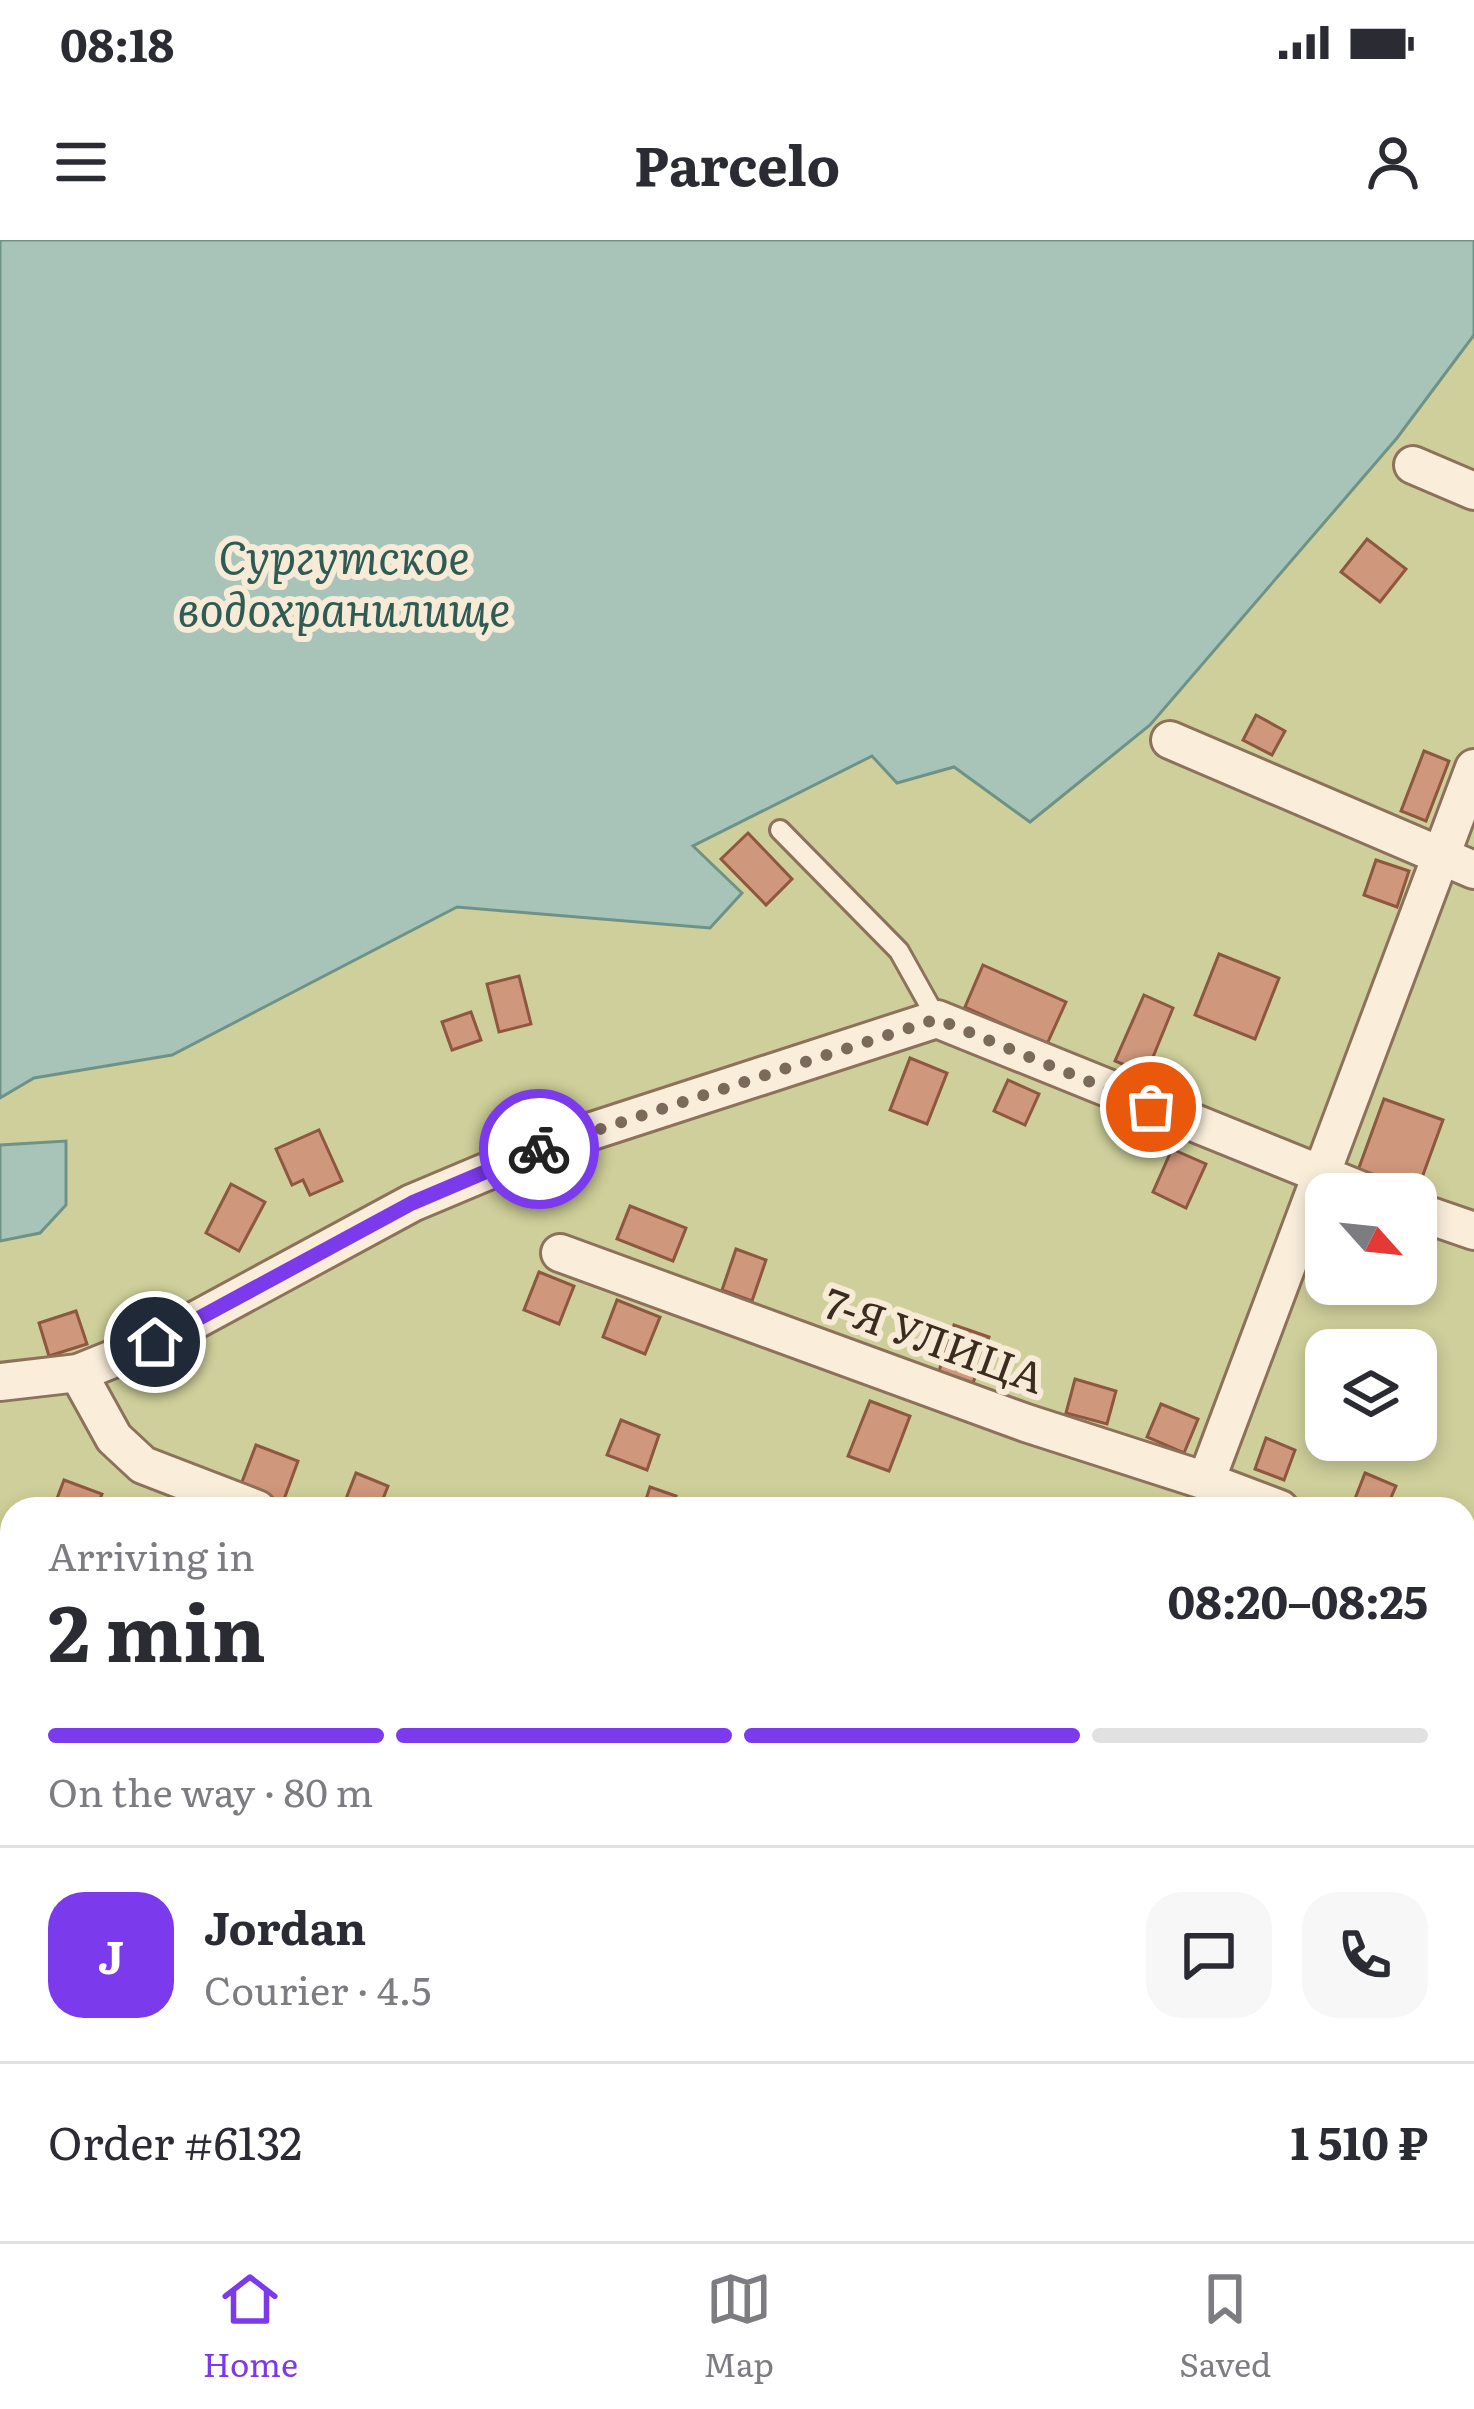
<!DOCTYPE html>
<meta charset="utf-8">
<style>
body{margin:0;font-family:Literata,serif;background:#f7f7f7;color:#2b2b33;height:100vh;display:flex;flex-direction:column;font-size:45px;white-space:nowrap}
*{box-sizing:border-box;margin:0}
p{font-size:39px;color:#7c7c81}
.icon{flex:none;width:66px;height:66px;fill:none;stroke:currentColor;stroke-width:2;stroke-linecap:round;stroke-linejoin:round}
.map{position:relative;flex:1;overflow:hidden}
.side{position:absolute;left:0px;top:1257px;width:1476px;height:744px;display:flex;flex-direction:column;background:#fff;border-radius:36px 36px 0 0;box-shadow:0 6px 18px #0003}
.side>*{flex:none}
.needle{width:78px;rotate:117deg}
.fabs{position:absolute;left:1305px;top:933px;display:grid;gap:24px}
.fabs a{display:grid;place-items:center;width:132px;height:132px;border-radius:24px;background:#fff;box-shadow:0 6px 18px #0003;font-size:60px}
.pin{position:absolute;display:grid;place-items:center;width:102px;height:102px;color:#fff;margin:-51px;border:6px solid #fff;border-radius:50%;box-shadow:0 3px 12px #0007}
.courier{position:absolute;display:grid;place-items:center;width:120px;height:120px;margin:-60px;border:9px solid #7c3aed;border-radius:50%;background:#fff;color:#222;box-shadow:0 3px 15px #0007}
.summary em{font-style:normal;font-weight:700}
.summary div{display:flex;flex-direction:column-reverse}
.summary{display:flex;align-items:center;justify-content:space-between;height:204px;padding:0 48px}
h1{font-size:78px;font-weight:700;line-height:90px}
.bar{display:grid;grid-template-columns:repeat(4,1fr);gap:18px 12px;align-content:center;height:144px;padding:0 48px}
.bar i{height:15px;border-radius:9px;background:#e1e1e2}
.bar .active{background:#7c3aed}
.bar p{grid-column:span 4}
.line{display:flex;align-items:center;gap:30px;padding:0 48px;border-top:3px solid #e1e1e2}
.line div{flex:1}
.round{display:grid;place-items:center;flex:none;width:126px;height:126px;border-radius:36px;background:#f7f7f7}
.status{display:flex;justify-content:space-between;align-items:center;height:84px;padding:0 60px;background:#fff;direction:ltr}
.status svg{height:33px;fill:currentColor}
header{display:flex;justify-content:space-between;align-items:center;height:156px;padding:0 48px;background:#fff;font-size:54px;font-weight:700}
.tab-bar{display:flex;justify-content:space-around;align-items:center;height:168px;border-top:3px solid #e1e1e2;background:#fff;font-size:33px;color:#7c7c81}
.tab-bar a{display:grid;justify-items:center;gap:6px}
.tab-bar .active{color:#7c3aed}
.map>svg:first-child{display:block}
.green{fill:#cecf9a;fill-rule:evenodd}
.water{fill:#a8c4b9;stroke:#6e9386;stroke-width:3}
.building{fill:#cf977c;stroke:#8d5740;stroke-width:3}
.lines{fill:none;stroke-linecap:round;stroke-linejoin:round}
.service-casing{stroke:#8d715b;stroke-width:24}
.minor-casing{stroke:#8d715b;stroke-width:42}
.service{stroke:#faeedb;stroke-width:18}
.minor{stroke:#faeedb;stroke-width:36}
.done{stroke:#7b6a5a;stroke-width:12;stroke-dasharray:0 21.6}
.route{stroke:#7c3aed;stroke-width:15}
.labels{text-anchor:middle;stroke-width:12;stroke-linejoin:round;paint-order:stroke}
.street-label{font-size:42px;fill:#3c2b1f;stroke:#f7ebd7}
.water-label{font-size:45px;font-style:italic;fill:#2e5c55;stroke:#f7ebd7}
</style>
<div class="status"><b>08:18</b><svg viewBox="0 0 49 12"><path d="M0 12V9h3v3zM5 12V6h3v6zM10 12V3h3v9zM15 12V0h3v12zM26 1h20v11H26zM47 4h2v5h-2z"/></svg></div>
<header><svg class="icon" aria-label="menu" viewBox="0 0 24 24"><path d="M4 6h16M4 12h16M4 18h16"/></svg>Parcelo<svg class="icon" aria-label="person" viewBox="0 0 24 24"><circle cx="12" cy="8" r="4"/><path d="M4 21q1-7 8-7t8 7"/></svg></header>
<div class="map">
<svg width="1474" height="2001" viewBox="0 0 1474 2001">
<rect width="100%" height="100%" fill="#f0e0c7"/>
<!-- green -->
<path class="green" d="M 1474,95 L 1474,2001 L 0,2001 L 0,1001 L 40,993 L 66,902 L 0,905 L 0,858 L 34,838 L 173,815 L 457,667 L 710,688 L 692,606 L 873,516 L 897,542 L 954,527 L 1030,581 L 1150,485 L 1397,198 ZM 1326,954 L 1416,954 L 1416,1044 L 1326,1044 ZM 1326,1110 L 1416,1110 L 1416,1200 L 1326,1200 ZM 12,1269 L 1464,1269 L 1464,1989 L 12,1989 Z"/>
<!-- water -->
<g class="water">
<polygon points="0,0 1474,0 1474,95 1397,198 1150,485 1030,582 954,527 897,543 872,516 693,606 742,653 710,688 457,667 172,815 34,838 0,858"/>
<polygon points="66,901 66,965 40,993 0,1001 0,905"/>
</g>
<!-- building -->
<g class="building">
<polygon points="1367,299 1406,329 1380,362 1341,332"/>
<polygon points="1256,475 1285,491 1272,515 1243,500"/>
<polygon points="1424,511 1449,521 1426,581 1401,571"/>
<polygon points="748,593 792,639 766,665 721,619"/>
<polygon points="1376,620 1409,631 1397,667 1364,655"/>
<polygon points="1219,714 1279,738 1255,799 1195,775"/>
<polygon points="983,725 1066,762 1047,804 965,767"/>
<polygon points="519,736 531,784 499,792 487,744"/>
<polygon points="1144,755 1173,768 1146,834 1115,821"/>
<polygon points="471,772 481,800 452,810 442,782"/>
<polygon points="910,818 947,833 927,884 890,870"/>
<polygon points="1008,840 1039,854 1025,885 994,871"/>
<polygon points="1384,859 1443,880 1416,954 1357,933"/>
<polygon points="319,890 342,941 310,955 303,940 292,945 276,909"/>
<polygon points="1172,909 1206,924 1186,968 1153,952"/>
<polygon points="231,944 265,962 239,1011 206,993"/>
<polygon points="630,966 686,988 673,1021 617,999"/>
<polygon points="1416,1002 1428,1005 1417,1041 1416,1041"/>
<polygon points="736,1009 766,1020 752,1061 722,1050"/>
<polygon points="539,1032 574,1046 559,1084 524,1070"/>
<polygon points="617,1060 660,1077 645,1114 603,1097"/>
<polygon points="76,1071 87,1104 49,1116 39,1083"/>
<polygon points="954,1085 989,1097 973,1143 939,1131"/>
<polygon points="1075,1139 1116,1151 1107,1184 1066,1173"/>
<polygon points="870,1161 910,1176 889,1231 848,1216"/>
<polygon points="1161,1164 1198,1179 1184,1213 1147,1197"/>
<polygon points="621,1180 659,1195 647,1230 607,1215"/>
<polygon points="1266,1198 1295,1210 1284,1240 1255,1229"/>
<polygon points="256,1205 298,1221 283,1262 240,1247"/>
<polygon points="356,1233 388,1246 379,1269 342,1269"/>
<polygon points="1365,1233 1396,1246 1386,1269 1351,1269"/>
<polygon points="64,1240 102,1254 96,1269 53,1269"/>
<polygon points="650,1247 676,1256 672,1269 643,1269"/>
<polygon points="12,1955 12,1989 75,1991 63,2001 11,2001 0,1988 0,1965"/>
<polygon points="104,1989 151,1989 155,1994 146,2001 128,2001 126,1997 105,2001 99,1993"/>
<polygon points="391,1989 429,1989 441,2001 379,2001"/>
<polygon points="987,1989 1023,1989 1016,2001 980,2001"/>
</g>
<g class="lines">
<!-- service casing -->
<g class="service-casing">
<polyline id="service" points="780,590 899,711 937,779"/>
</g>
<!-- minor casing -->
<g class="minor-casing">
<g id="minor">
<polyline points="1413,225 1474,251"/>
<polyline points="1170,500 1474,630"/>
<polyline points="1416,971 1474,991"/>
<polyline points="560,1013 1026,1183 1206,1241 1280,1269"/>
<polyline points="78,1133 114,1198 143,1225 257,1269"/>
<polyline points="0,1142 78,1133 155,1102 412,963 552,904 937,779 1370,954"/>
<polyline points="1206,1241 1474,528"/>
<polyline points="1464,1340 1474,1343"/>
<polyline points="0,1544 12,1548"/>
<polyline points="1464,1708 1474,1712"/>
<polyline points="789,1989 812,2001"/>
<polyline points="1204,1989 1235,2001"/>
</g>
</g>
<!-- service -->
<use href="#service" class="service"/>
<!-- minor -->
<use href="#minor" class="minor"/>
</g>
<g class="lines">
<!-- done -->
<polyline class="done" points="539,909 937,779 1151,867"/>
<!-- route -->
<polyline class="route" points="155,1102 412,963 539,909"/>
</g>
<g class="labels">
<!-- street labels -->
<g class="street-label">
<text transform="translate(934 1101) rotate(20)" y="15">7-Я УЛИЦА</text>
</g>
<!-- water labels -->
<g class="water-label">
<text x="344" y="334">Сургутское<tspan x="344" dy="52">водохранилище</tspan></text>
</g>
</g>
</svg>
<div class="fabs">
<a><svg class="needle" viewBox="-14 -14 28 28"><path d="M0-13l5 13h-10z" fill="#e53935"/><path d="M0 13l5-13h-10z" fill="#7c7c81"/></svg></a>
<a><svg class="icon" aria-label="layers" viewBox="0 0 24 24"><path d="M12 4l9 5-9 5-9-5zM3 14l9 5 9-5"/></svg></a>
</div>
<div class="pin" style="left:1151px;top:867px;background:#ea580c"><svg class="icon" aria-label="bag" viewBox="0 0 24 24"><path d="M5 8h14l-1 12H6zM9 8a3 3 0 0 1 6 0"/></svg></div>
<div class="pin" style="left:155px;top:1102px;background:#1f2937"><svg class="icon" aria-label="home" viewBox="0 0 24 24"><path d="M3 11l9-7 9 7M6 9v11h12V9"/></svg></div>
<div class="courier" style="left:539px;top:909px"><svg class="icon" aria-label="bike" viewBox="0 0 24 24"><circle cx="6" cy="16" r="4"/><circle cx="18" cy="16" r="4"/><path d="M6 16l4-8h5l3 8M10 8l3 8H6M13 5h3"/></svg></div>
<section class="side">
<div class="summary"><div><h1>2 min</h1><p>Arriving in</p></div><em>08:20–08:25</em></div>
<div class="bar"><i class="active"></i><i class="active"></i><i class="active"></i><i></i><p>On the way · 80 m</p></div>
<div class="line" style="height:216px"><b class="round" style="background:#7c3aed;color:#fff">J</b><div><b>Jordan</b><p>Courier · 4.5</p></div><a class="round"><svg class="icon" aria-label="chat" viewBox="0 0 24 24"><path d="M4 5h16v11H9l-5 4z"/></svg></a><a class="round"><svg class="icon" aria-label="phone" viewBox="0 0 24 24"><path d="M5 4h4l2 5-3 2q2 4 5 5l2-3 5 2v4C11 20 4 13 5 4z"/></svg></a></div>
<div class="line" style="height:156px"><div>Order #6132</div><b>1 510 ₽</b></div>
</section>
</div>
<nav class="tab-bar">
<a class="active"><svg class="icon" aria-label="home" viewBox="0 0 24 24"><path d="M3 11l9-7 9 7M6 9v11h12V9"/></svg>Home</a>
<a><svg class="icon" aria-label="map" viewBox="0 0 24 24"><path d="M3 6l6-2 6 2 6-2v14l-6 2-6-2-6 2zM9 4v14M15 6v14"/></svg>Map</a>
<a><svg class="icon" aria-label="saved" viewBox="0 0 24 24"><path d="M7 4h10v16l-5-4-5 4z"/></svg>Saved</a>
</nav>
